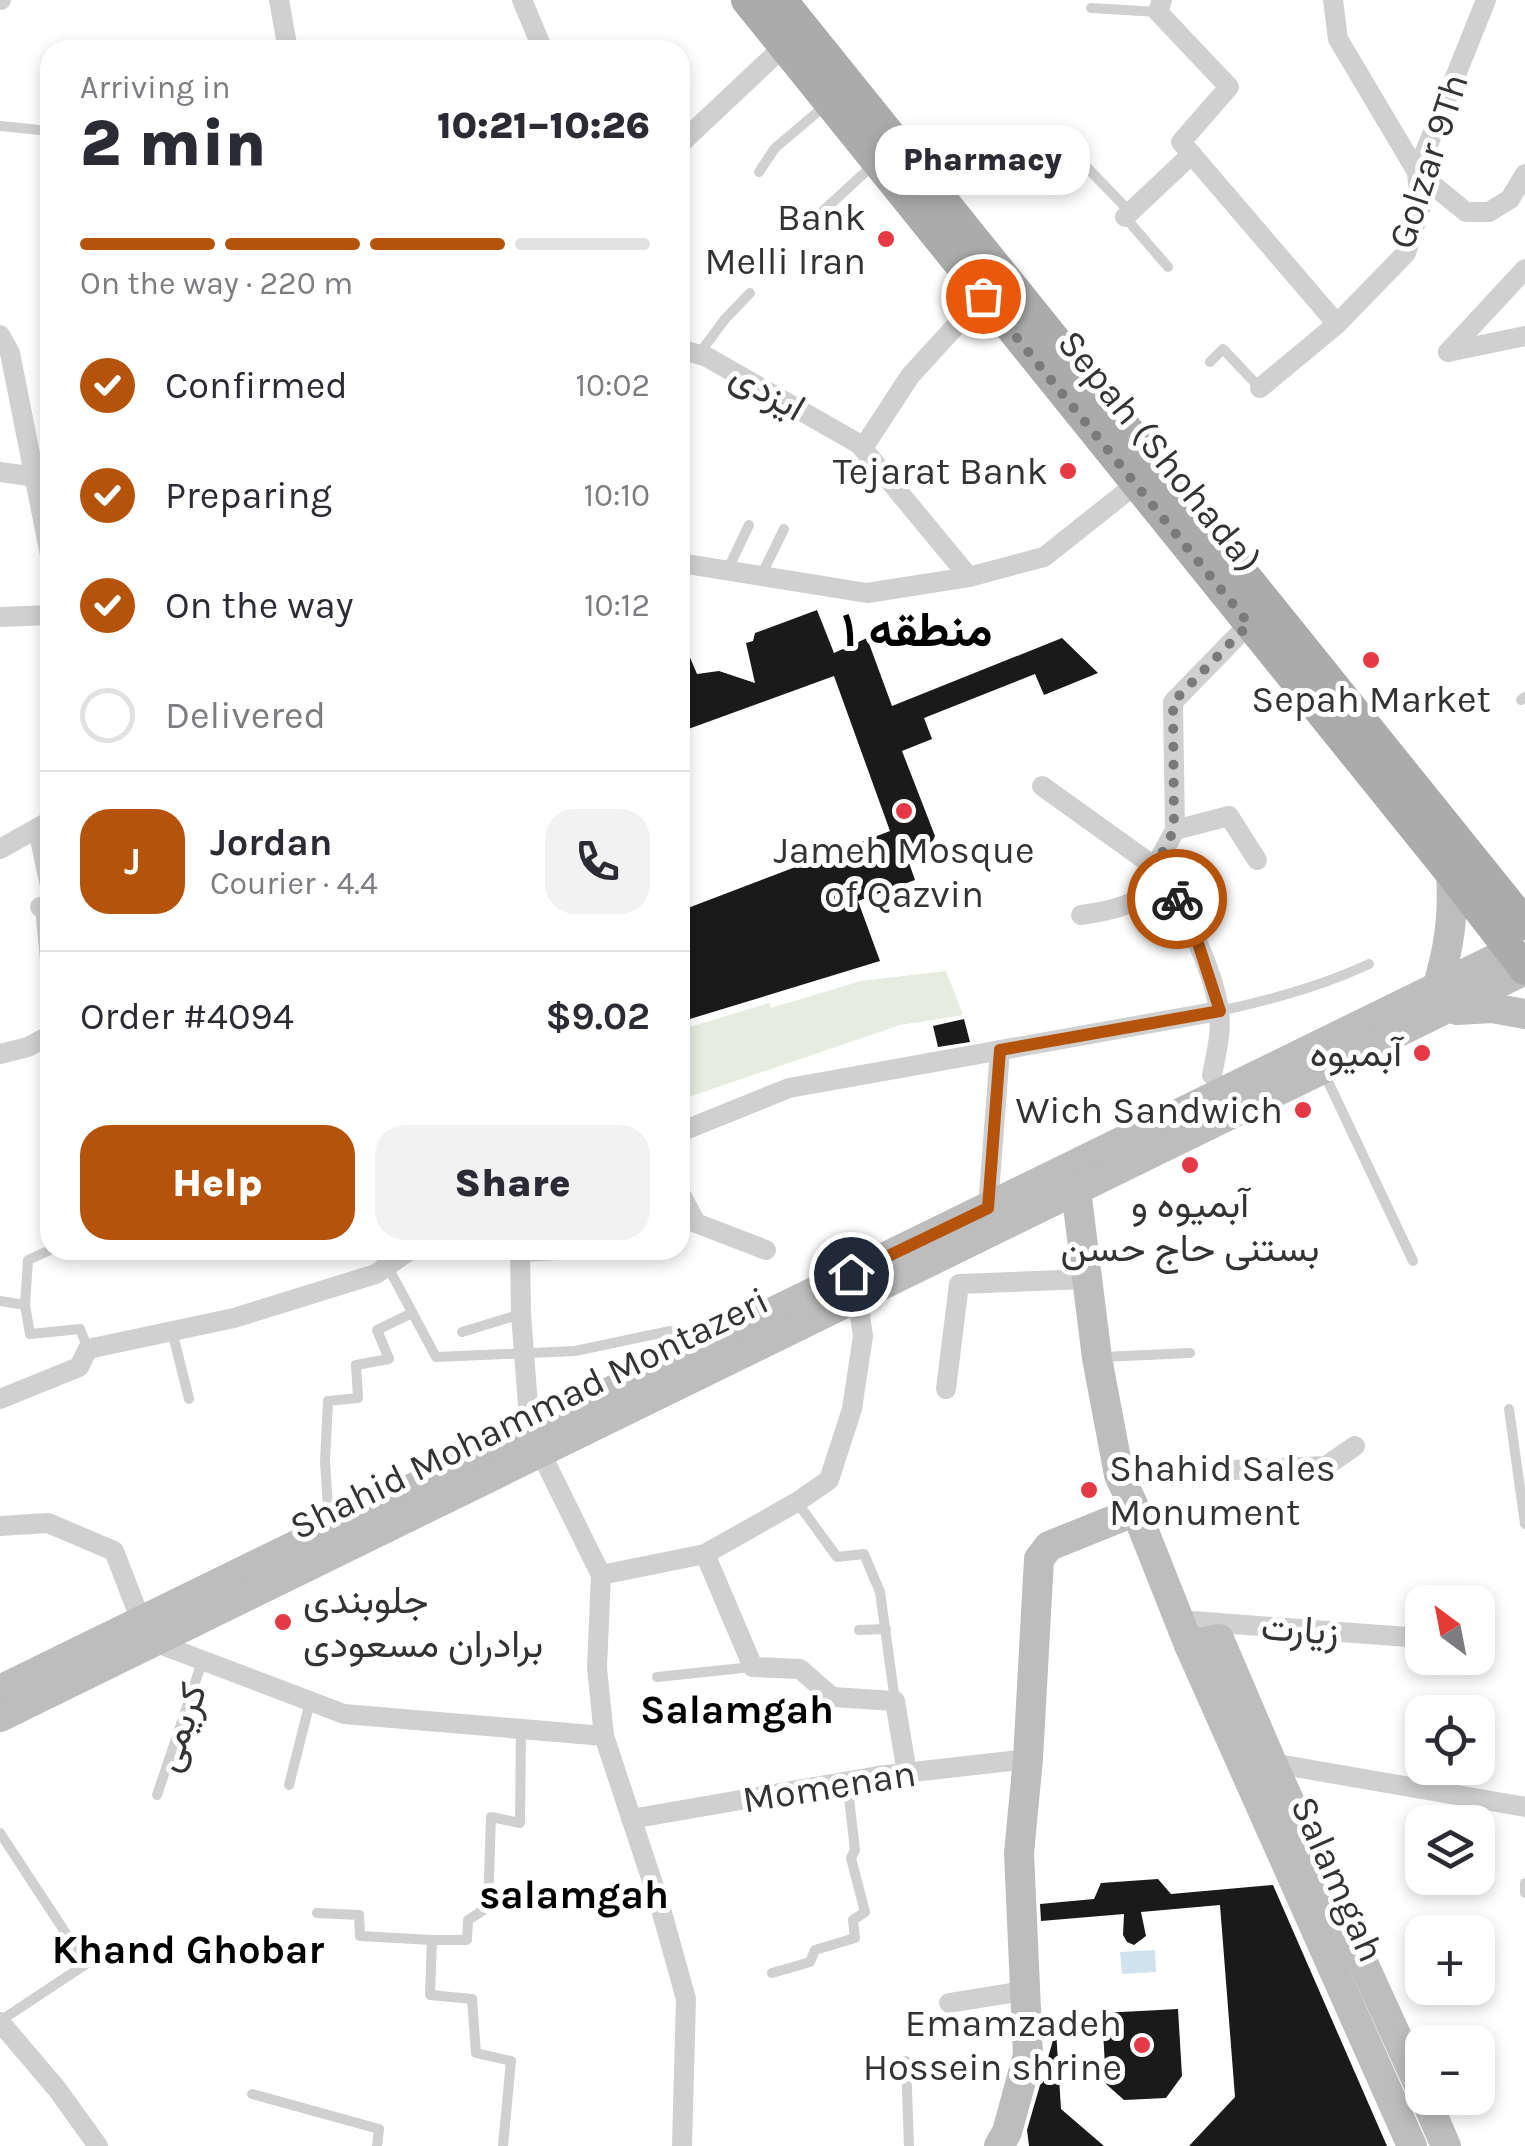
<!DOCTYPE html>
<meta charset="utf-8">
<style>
body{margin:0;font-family:Karla,Vazirmatn,sans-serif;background:#f2f2f3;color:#2b2b33;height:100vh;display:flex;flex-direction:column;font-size:38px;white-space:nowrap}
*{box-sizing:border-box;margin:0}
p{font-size:32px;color:#7c7c81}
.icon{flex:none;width:55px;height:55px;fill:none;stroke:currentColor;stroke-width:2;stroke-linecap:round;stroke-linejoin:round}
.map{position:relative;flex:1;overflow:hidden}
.panel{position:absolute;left:40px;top:40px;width:650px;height:1220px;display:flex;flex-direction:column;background:#fff;border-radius:30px;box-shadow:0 5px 15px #0003}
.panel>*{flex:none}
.needle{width:65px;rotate:328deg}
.buttons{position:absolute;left:1405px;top:1585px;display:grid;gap:20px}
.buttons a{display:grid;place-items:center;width:90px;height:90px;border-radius:20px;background:#fff;box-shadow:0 5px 15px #0003;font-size:50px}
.pin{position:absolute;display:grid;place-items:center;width:85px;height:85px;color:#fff;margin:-42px;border:5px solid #fff;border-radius:50%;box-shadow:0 2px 10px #0007}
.courier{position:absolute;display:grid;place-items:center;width:100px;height:100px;margin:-50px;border:8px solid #b45309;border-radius:50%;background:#fff;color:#222;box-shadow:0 2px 12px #0007}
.bubble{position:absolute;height:70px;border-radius:30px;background:#fff;box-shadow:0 5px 15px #0003;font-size:32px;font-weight:800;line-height:70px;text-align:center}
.summary em{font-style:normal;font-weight:800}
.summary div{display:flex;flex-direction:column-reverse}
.summary{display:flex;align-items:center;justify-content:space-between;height:170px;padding:0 40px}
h1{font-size:65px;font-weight:800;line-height:75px}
.bar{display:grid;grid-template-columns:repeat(4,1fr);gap:15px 10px;align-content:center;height:120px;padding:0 40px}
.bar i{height:12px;border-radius:8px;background:#e1e1e2}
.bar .selected{background:#b45309}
.bar p{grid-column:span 4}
.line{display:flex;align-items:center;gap:25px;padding:0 40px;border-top:2px solid #e1e1e2}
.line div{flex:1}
.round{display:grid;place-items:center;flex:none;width:105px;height:105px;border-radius:30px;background:#f2f2f3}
ol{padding:0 40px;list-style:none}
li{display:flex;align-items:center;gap:30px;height:110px}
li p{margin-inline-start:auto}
li .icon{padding:10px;border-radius:50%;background:#b45309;color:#fff;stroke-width:4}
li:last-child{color:#7c7c81}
li i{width:55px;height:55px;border:5px solid #e1e1e2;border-radius:50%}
.primary-button{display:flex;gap:20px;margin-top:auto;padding:20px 40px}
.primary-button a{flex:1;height:115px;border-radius:30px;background:#b45309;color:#fff;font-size:40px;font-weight:800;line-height:115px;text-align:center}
.primary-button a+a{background:#f2f2f3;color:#2b2b33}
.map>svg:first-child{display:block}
.green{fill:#e6ecdf}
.water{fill:#cfe2ee}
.building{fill:#1a1a1a}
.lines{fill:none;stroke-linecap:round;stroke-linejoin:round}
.lane{stroke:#d0d0d0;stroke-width:10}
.street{stroke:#d0d0d0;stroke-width:20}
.secondary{stroke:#bdbdbd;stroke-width:30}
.primary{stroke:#ababab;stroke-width:32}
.done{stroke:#7a7a7a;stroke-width:10;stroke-dasharray:0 18}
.route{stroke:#b45309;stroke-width:12}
.poi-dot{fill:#e63946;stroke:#fff;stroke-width:4}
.labels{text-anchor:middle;stroke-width:10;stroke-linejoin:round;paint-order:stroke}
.street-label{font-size:38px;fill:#333;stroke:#fff}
.poi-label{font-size:38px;fill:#333;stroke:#fff;text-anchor:end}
.neighbourhood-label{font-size:40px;font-weight:bold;fill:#000;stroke:#fff}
.district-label{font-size:48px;font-weight:bold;fill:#000;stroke:#fff}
</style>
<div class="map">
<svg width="1525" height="2146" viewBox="0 0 1525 2146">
<rect width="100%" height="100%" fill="#fff"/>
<!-- green -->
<polygon class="green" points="946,971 963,1015 900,1025 680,1100 680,1030 769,1003 771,1008 861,981"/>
<!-- water -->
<polygon class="water" points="1155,1950 1156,1972 1122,1974 1120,1952"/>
<!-- building -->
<g class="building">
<polygon points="817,610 834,653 867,638 892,706 1062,638 1098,673 1044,695 1035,674 924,718 932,739 902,751 935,836 926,856 908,860 915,880 858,901 880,961 680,1022 680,911 890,831 834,676 680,732 680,634 697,674 719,671 755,683 746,643 753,641 755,633"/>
<polygon points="964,1019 970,1042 938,1047 933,1026"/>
<polygon points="1158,1879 1171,1894 1273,1885 1387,2146 1189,2146 1235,2097 1220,1905 1141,1912 1146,1936 1134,1945 1127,1942 1123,1935 1124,1914 1041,1921 1040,1904 1094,1899 1101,1883"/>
<polygon points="1178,2009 1182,2076 1166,2098 1124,2100 1106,2084 1102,2013"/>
<polygon points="1056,2030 1061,2109 1104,2146 1029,2146 1027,2130"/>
</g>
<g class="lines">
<!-- lane -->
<g class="lane">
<polyline points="1091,8 1158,12"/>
<polyline points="0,126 50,131"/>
<polyline points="1074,154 1130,212"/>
<polyline points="759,172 775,148 827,104"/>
<polyline points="823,211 874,164"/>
<polyline points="1125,217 1168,267"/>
<polyline points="699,354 725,319 750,293"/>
<polyline points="1210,362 1223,349 1260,388"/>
<polyline points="727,571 749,525"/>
<polyline points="761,576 784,529"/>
<polyline points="1521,700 1525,697"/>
<polyline points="40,907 50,1014"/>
<path d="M 1219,1011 C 1271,1000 1322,986 1369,964"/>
<polyline points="1323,1071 1413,1261"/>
<polyline points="50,1250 28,1260 25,1305 30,1334 80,1329 88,1349"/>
<polyline points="521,1257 592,1253"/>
<polyline points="388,1267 436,1357 575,1351 670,1331"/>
<polyline points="0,1301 25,1305"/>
<polyline points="172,1331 189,1399"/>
<polyline points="462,1332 521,1314"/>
<polyline points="1103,1357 1190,1353"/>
<polyline points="1509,1409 1525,1524"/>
<polyline points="797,1502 837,1557 864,1554 880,1592 895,1701"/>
<polyline points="329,1523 325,1462 328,1401 358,1398 356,1365 389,1359 377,1330 412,1313"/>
<polyline points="859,1630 886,1629"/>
<polyline points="657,1677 752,1667"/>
<polyline points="289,1785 310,1702"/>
<polyline points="157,1795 203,1659"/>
<polyline points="0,1833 86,1964 0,2021"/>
<polyline points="1525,1883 1525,1893"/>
<polyline points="317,1913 359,1915 360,1936 432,1940"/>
<polyline points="772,1973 810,1962 815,1950 855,1938 853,1920 865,1912 851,1858 855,1850 847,1781"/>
<polyline points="906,2061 909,2146"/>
<polyline points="252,2094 379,2129 377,2146"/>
<polyline points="503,2146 511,2061 476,2053 472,1999 430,1995 432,1940 467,1940 468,1920 488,1907 491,1817 520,1823 521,1728"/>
</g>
<!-- street -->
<g class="street">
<polyline points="0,0 1,0"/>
<polyline points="279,0 288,50"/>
<polyline points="522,0 543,50"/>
<polyline points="1162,0 1158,12 1229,87 1181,142 1337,324"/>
<polyline points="1333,0 1338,39 1417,172 1466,212 1489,212 1510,199 1525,174"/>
<polyline points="680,144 783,47"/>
<polyline points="1125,217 1192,154"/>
<polyline points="0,335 10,353 50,555"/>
<polyline points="680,349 707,357 859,444 969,577"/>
<polyline points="1448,352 1525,269"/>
<polyline points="1448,352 1525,336"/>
<polyline points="1260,388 1337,324 1406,253 1420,209 1417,172 1486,0"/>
<polyline points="863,448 910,376 983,296"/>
<polyline points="0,472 36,477"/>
<polyline points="680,563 867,593 969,577 1044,557 1136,484"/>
<polyline points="0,617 50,615"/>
<polyline points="1042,786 1155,867"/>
<polyline points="38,830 50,886"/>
<polyline points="1175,830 1229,816 1257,860"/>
<polyline points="0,849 50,821"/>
<polyline points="40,907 50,905"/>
<path d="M 1081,915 C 1118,910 1136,904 1166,881"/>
<polyline points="0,1054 28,1047 50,1035"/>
<path d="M 1212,1075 C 1216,1054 1222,1032 1219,1011 C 1213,968 1181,901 1155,867 L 1175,830 L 1173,702 L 1249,624"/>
<polyline points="680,1132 789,1088 1219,1011"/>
<polyline points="680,1193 696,1223 766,1250"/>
<polyline points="988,1207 1000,1050"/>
<polyline points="520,1250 521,1314 530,1431 601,1575 597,1668 604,1736 659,1902 686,1999 682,2146"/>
<polyline points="946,1389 959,1284 1086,1279"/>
<polyline points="0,1399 79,1367 88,1349 234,1318 376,1274 410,1250"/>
<polyline points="1119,1475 1326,1466 1355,1446"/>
<polyline points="0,1526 48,1523 114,1551 141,1621 154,1642 344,1714 604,1736"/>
<polyline points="705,1554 753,1667 800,1669 832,1697 895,1701 907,1773"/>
<polyline points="601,1575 705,1554 797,1502 829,1480 852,1409 863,1336 856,1288"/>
<polyline points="1179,1620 1421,1638"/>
<polyline points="1263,1766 1272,1763 1525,1807"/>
<polyline points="631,1819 878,1776 1028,1759"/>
<polyline points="949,2003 1023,1991"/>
<polyline points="0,2022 57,2089 98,2146"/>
</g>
<!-- secondary -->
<g class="secondary">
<path d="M 1437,988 C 1449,949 1454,915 1451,873"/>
<polyline points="1457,1010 1492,1008 1525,1014"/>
<polyline points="1076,1190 1097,1358 1119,1475 1136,1511 1189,1645 1412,2146"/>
<polyline points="1189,1645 1219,1639 1272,1763 1422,2092"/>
<polyline points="0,1690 1511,951"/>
<polyline points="0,1717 1525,970"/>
<polyline points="1425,2098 1446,2146"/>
<polyline points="999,2146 1007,2132 1028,2055 1019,1853 1028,1759 1039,1559 1049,1546 1136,1511"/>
</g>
<!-- primary -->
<g class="primary">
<polyline points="747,0 1451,873 1525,969"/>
<polyline points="781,0 1525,924"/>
</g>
</g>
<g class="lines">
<!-- done -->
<polyline class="done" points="983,296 1249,624 1173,702 1174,830 1155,867 1177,899"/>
<!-- route -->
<polyline class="route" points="851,1274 988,1208 1000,1050 1220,1011 1195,934 1177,899"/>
</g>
<!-- markers -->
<g class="poi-dot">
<circle cx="886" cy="239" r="10"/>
<circle cx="1068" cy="471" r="10"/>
<circle cx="1371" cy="660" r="10"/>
<circle cx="904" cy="811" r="10"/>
<circle cx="1422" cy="1053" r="10"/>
<circle cx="1303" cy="1110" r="10"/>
<circle cx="1190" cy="1165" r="10"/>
<circle cx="1089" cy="1490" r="10"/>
<circle cx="283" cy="1622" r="10"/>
<circle cx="1142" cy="2045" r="10"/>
</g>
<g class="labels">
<!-- street labels -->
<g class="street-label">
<text transform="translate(1428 161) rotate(-72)" y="13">Golzar 9Th</text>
<text transform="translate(768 391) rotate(30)" y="13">ایزدی</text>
<text transform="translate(1160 451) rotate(51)" y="13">Sepah (Shohada)</text>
<text transform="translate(529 1413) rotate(-26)" y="13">Shahid Mohammad Montazeri</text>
<text transform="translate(1300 1629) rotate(4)" y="13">زیارت</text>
<text transform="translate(180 1727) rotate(-71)" y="13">کریمی</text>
<text transform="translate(829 1786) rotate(-9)" y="13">Momenan</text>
<text transform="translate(1338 1879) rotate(66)" y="13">Salamgah</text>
</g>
<!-- poi labels -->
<g class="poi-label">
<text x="866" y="230">Bank<tspan x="866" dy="44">Melli Iran</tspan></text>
<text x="1048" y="484">Tejarat Bank</text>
<text x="1371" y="712" text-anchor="middle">Sepah Market</text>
<text x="904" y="863" text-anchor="middle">Jameh Mosque<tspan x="904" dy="44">of Qazvin</tspan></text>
<text x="1402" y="1066">آبمیوه</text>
<text x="1283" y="1123">Wich Sandwich</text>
<text x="1190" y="1217" text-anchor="middle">آبمیوه و<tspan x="1190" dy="44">بستنی حاج حسن</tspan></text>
<text x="1109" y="1481" text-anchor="start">Shahid Sales<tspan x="1109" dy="44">Monument</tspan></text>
<text x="303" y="1613" text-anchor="start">جلوبندی<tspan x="303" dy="44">برادران مسعودی</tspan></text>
<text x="1122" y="2036">Emamzadeh<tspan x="1122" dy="44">Hossein shrine</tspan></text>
</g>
<!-- neighbourhood labels -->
<g class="neighbourhood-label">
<text x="737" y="1723">Salamgah</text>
<text x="574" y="1908">salamgah</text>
<text x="188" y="1963">Khand Ghobar</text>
</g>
<!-- district labels -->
<g class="district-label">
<text x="917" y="646">منطقه ۱</text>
</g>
</g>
</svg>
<div class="buttons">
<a><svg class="needle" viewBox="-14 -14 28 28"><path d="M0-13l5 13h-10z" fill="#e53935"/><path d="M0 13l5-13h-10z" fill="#7c7c81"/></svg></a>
<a><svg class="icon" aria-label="locate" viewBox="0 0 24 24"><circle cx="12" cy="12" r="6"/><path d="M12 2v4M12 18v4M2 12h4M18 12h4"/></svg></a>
<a><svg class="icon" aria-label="layers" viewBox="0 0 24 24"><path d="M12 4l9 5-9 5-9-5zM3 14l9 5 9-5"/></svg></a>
<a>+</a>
<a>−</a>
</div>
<div class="pin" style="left:983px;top:296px;background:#ea580c"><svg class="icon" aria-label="bag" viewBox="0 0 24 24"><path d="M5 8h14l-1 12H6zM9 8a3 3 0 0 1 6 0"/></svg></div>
<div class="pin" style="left:851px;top:1274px;background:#1f2937"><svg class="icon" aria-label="home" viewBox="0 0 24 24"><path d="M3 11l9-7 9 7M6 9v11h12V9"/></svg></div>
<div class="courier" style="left:1177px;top:899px"><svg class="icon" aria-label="bike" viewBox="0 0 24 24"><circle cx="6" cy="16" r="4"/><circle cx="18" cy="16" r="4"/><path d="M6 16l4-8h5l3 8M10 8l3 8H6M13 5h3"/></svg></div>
<div class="bubble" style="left:875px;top:125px;width:215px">Pharmacy</div>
<section class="panel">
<div class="summary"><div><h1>2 min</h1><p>Arriving in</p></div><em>10:21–10:26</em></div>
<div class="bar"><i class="selected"></i><i class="selected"></i><i class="selected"></i><i></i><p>On the way · 220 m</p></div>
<ol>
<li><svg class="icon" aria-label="check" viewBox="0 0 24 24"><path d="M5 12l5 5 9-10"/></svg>Confirmed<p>10:02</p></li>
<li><svg class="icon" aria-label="check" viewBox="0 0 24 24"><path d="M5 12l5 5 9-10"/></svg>Preparing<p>10:10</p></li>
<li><svg class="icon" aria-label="check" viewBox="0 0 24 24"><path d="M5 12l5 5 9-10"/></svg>On the way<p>10:12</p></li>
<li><i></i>Delivered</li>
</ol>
<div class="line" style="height:180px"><b class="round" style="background:#b45309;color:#fff">J</b><div><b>Jordan</b><p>Courier · 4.4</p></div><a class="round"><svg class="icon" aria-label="phone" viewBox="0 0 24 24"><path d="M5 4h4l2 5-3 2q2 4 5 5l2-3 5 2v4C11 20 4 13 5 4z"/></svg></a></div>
<div class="line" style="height:130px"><div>Order #4094</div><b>$9.02</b></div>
<div class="primary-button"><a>Help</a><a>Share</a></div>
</section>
</div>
